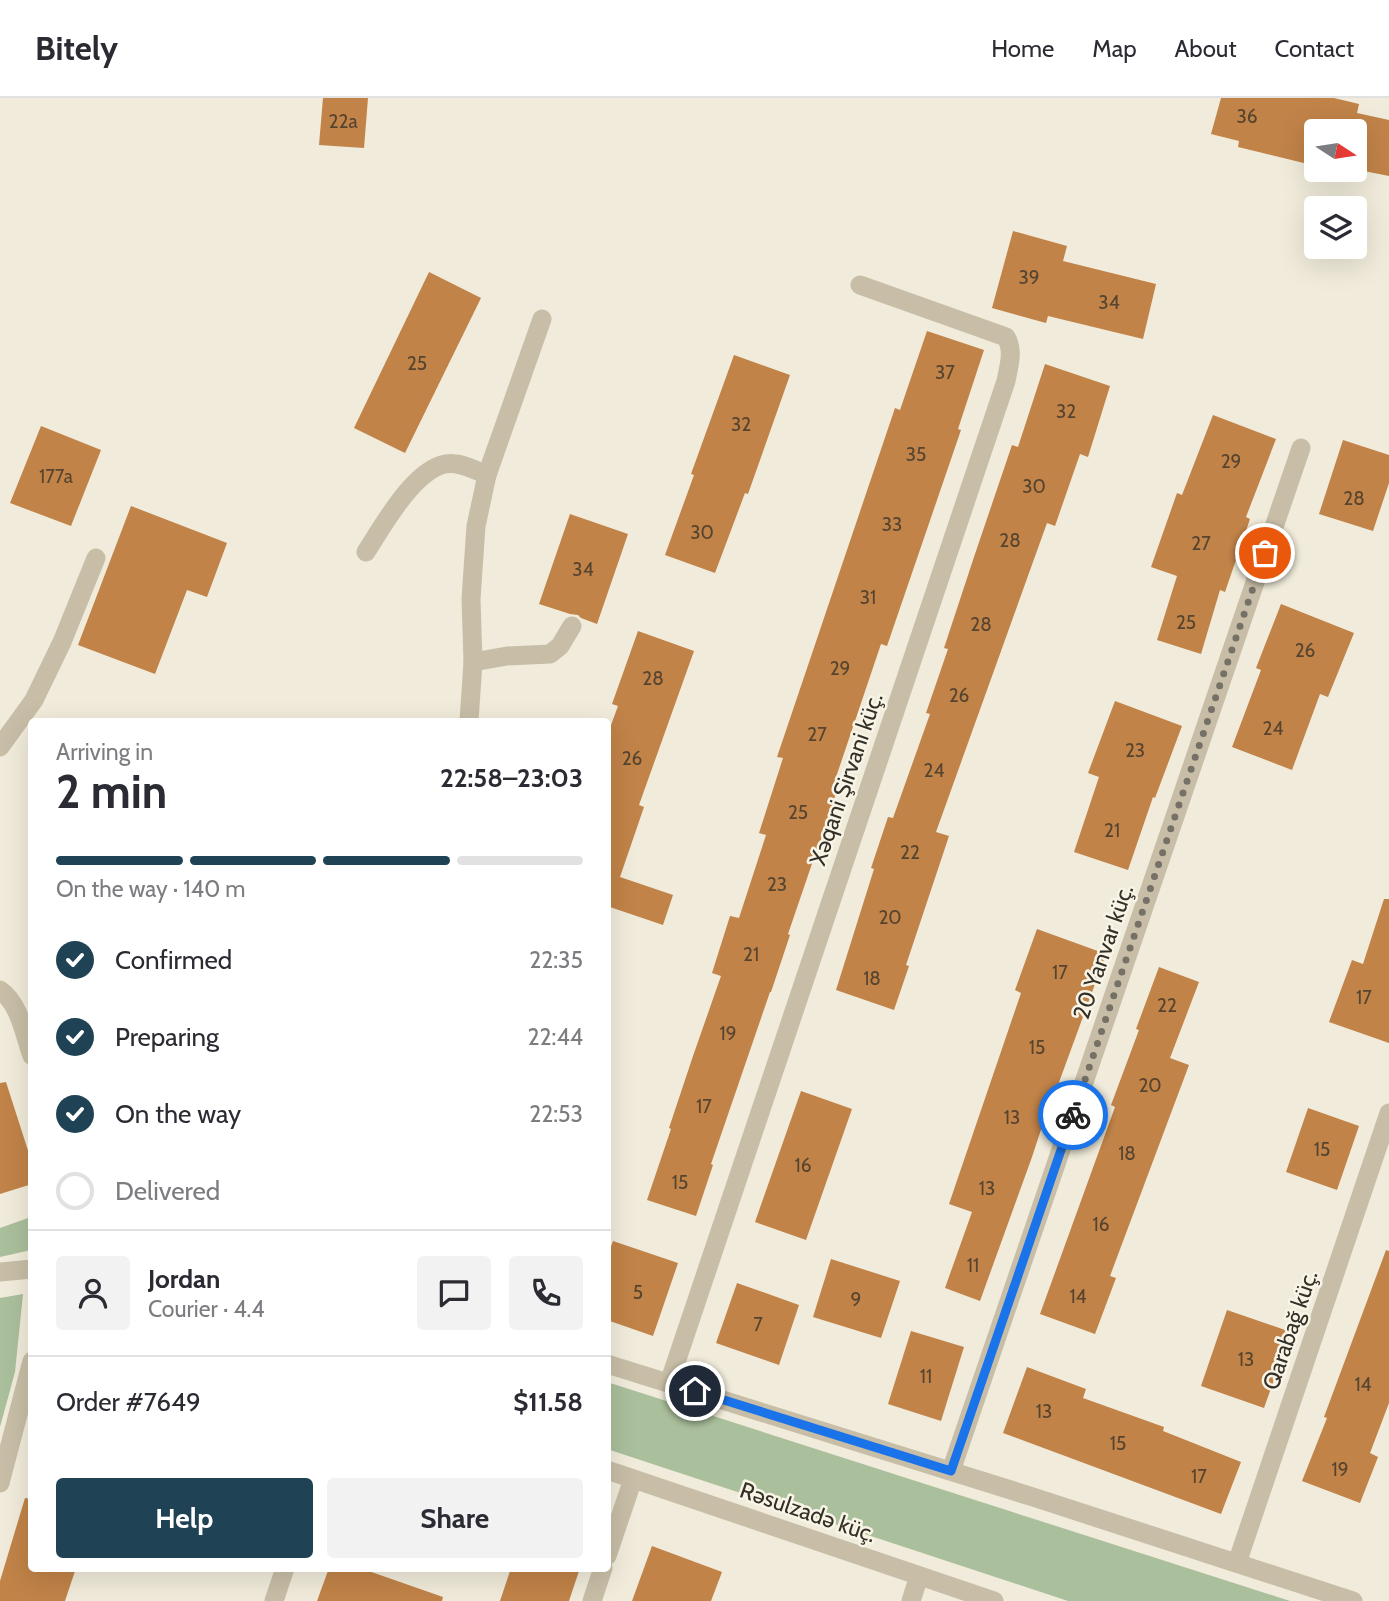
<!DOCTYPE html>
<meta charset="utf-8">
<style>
body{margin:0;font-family:Cabin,sans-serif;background:#f2f2f3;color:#2b2b33;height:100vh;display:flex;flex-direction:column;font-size:26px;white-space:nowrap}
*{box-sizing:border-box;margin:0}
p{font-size:23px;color:#7c7c81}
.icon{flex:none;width:38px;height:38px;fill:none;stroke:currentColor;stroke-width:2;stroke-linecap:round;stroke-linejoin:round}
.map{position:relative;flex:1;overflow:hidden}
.panel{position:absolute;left:28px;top:620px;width:583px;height:854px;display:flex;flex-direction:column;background:#fff;border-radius:7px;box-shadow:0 7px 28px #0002}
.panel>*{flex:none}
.needle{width:46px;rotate:102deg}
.controls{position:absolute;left:1304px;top:21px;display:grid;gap:14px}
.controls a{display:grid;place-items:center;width:63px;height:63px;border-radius:7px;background:#fff;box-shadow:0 7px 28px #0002;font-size:35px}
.pin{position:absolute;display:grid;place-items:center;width:60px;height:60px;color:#fff;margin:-30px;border:4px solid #fff;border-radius:50%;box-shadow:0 2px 7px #0007}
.courier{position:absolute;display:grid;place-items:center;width:70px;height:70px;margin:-35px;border:5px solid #1a73e8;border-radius:50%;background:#fff;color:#222;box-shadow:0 2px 9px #0007}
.overview em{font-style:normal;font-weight:800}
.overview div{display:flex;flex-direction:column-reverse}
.overview{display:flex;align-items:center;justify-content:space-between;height:119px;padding:0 28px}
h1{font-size:46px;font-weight:800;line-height:52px}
.bar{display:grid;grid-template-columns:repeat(4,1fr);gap:10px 7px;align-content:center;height:84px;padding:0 28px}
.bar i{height:9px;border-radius:5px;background:#e1e1e2}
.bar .on{background:#1f4354}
.bar p{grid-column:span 4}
.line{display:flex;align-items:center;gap:18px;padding:0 28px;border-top:2px solid #e1e1e2}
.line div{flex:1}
.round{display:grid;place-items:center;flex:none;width:74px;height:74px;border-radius:7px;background:#f2f2f3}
ol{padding:0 28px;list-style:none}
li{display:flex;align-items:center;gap:21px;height:77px}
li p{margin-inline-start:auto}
li .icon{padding:7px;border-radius:50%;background:#1f4354;color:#fff;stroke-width:4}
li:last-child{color:#7c7c81}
li i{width:38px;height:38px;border:4px solid #e1e1e2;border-radius:50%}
.action{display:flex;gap:14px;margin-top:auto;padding:14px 28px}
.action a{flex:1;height:80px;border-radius:7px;background:#1f4354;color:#fff;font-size:28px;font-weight:800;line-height:80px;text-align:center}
.action a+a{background:#f2f2f3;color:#2b2b33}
header{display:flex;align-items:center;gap:42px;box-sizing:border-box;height:98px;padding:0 35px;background:#fff;border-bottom:2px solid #e1e1e2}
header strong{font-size:33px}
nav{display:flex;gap:38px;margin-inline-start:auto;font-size:24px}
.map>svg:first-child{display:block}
.green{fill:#aabf9b}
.building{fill:#c18348}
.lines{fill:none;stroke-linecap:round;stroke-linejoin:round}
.minor{stroke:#c8bea7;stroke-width:19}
.done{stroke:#767166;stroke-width:7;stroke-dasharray:0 12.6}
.route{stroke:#1a73e8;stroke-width:9}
.labels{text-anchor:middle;stroke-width:5;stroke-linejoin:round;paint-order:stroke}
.number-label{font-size:19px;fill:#57442f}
.street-label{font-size:23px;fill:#342f27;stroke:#f8f4e6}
</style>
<header>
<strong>Bitely</strong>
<nav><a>Home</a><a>Map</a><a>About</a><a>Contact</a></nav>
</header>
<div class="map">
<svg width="1389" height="1503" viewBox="0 0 1389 1503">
<rect width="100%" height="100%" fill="#f0ebda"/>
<!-- green -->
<g class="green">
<polygon points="31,1119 31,1152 0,1159 0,1130"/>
<polygon points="23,1196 15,1274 0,1329 0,1200"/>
<polygon points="607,1284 1290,1503 1068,1503 607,1351"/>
</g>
<!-- building -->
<g class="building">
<polygon points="323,0 368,0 364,50 319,47"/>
<polygon points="1221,0 1334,0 1359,6 1357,15 1389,22 1389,78 1354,71 1354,33 1316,33 1316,68 1238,49 1239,43 1211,36"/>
<polygon points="1013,133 1067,148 1063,163 1156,186 1143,241 1048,218 1046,225 992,210"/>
<polygon points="429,174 481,200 405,355 354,330"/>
<polygon points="927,233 984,252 958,331 961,332 887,548 881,546 832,691 837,692 817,754 816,754 788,836 790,837 771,894 770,894 711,1066 713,1067 696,1118 647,1102 671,1031 669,1030 693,958 721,878 712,875 730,818 739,820 766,737 759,735 783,660 777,659 895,310 900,312"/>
<polygon points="734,257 790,277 748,396 745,395 715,475 665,457 694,377 691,376"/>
<polygon points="1045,266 1110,288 1088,359 1080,356 1055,428 1047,425 936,734 949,738 906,867 909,868 894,912 836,892 874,771 871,770 888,719 893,720 930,616 926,615 948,551 944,550 974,459 1012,347 1018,349"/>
<polygon points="1213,317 1276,341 1246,419 1250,421 1225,494 1220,492 1201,556 1157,542 1177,478 1151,469 1177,395 1182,397"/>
<polygon points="41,328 101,352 71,428 10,405"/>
<polygon points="1343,342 1389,357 1389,385 1373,433 1319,416"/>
<polygon points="131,408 227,445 207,499 187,492 155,576 78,547"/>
<polygon points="570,416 628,436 597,526 581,520 578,517 570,516 539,506"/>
<polygon points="1281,506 1354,535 1328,599 1320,596 1292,672 1232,649 1261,572 1256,570"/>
<polygon points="638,533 694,553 639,707 644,709 620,779 673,797 663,827 607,808 607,638 618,608 612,606"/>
<polygon points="1115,603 1182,628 1155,700 1153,699 1128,772 1074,754 1099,679 1088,675"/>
<polygon points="1384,801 1389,801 1389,945 1329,924 1352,862 1363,866"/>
<polygon points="1037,831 1106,856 1058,987 1056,986 1032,1059 980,1203 945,1190 972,1114 949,1106 1021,895 1015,892"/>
<polygon points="1159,869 1199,884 1170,960 1189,967 1110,1178 1116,1180 1095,1236 1040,1216 1115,1009 1111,1007 1139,932 1136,931"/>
<polygon points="6,984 32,1065 32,1086 0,1096 0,985"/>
<polygon points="801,993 852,1011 806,1142 755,1124"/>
<polygon points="1308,1010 1359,1028 1337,1092 1286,1074"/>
<polygon points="613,1143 678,1165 653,1238 607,1222 607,1159"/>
<polygon points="1386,1152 1389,1153 1389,1305 1370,1355 1378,1359 1360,1405 1302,1383 1327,1320 1324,1319"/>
<polygon points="831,1161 900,1183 881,1240 813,1219"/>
<polygon points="737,1185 799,1207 779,1267 716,1245"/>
<polygon points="1227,1212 1291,1234 1264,1310 1201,1288"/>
<polygon points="911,1233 964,1249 941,1323 888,1306"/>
<polygon points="1027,1269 1086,1291 1083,1300 1164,1329 1163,1333 1241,1364 1221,1416 1003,1335"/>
<polygon points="25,1400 32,1401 32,1470 76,1470 65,1503 0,1503 0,1483"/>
<polygon points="652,1448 722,1474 711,1503 632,1503"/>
<polygon points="329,1470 360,1470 443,1499 442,1503 317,1503"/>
<polygon points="511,1470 580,1470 569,1503 500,1503"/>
</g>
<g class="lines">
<!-- minor -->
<g class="minor">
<path d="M 366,454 C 383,428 420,359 456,366 C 466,367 477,373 487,377"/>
<polyline points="473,564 507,558 550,556 560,548 572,528"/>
<polyline points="469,623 473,564 471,501 476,428 487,377 542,221"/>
<polyline points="0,649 34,602 62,544 96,460"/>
<path d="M 0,892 C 20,906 24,936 32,958"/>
<polyline points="0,1174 32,1171"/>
<polyline points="607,1266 1033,1399 1353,1503"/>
<path d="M 669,1285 L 1006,283 C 1009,267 1014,253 1006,239 L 860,187"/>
<polyline points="607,1372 994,1503"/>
<polyline points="951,1373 1301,350"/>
<polyline points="0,1385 32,1263"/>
<polyline points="607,1458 633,1381"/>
<polyline points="1237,1465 1389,1015"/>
<polyline points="274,1503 285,1470"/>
<polyline points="592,1503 603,1470"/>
<polyline points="911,1503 919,1478"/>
</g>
</g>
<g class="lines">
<!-- done -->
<polyline class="done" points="1073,1017 1265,455"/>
<!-- route -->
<polyline class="route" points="695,1293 951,1373 1073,1017"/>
</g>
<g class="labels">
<!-- number labels -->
<g class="number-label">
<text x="1247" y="25">36</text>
<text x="343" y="30">22a</text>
<text x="1029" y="186">39</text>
<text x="1109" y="211">34</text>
<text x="417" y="272">25</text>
<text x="945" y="281">37</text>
<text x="1066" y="320">32</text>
<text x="741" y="333">32</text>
<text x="916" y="363">35</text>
<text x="1231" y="370">29</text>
<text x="56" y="385">177a</text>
<text x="1034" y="395">30</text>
<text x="1354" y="407">28</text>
<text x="892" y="433">33</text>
<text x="702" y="441">30</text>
<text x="1010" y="449">28</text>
<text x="1201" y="452">27</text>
<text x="583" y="478">34</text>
<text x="868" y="506">31</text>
<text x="1186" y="531">25</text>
<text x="981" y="533">28</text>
<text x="1305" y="559">26</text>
<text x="840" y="577">29</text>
<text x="653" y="587">28</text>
<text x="959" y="604">26</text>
<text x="1273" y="637">24</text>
<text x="817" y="643">27</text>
<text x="1135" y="659">23</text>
<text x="632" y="667">26</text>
<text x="934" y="679">24</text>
<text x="798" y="721">25</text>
<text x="1112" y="739">21</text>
<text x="910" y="761">22</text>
<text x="777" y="793">23</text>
<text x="890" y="826">20</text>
<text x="751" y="863">21</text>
<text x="1060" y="881">17</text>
<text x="872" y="887">18</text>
<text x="1364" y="906">17</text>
<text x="1167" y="914">22</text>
<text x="728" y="942">19</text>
<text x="1037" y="956">15</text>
<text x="1150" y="994">20</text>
<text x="704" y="1015">17</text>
<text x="1012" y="1026">13</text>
<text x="1322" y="1058">15</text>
<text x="1127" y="1062">18</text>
<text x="803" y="1074">16</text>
<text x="680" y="1091">15</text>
<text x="987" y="1097">13</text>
<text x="1101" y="1133">16</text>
<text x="973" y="1174">11</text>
<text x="638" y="1201">5</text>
<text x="1078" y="1205">14</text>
<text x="856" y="1208">9</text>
<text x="758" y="1233">7</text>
<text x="1246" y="1268">13</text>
<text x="926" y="1285">11</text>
<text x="1363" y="1293">14</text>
<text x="1044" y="1320">13</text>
<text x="1118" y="1352">15</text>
<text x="1340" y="1378">19</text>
<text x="1199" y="1385">17</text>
</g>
<!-- street labels -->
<g class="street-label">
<text transform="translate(846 681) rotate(-71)" y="8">Xəqani Şirvani küç.</text>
<text transform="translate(1103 854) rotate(-71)" y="8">20 Yanvar küç.</text>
<text transform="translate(1290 1232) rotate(-71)" y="8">Qarabağ küç.</text>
<text transform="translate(808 1414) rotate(19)" y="8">Rəsulzadə küç.</text>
</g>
</g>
</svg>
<div class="controls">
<a><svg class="needle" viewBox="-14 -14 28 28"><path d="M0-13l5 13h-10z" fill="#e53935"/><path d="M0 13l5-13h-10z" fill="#7c7c81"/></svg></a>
<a><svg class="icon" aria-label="layers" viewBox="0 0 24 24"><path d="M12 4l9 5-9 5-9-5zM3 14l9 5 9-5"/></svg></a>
</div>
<div class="pin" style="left:1265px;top:455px;background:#ea580c"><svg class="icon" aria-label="bag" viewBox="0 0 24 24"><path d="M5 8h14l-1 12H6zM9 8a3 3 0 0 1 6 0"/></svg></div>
<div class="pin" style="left:695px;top:1293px;background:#1f2937"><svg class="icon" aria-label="home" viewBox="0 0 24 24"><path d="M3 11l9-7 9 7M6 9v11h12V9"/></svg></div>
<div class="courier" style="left:1073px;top:1017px"><svg class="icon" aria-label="bike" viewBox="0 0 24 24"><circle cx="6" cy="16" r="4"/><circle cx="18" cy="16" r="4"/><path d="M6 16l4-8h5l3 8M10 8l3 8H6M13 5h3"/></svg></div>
<section class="panel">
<div class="overview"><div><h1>2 min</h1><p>Arriving in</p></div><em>22:58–23:03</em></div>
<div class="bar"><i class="on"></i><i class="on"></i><i class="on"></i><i></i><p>On the way · 140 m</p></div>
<ol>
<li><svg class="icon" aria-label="check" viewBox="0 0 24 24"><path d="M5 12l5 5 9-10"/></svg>Confirmed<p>22:35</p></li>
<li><svg class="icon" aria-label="check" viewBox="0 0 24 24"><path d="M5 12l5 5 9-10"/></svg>Preparing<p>22:44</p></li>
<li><svg class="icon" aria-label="check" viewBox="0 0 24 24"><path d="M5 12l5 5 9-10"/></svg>On the way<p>22:53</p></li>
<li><i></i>Delivered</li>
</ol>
<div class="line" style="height:126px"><a class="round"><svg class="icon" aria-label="person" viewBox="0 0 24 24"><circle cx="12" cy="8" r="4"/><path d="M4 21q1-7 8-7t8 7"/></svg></a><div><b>Jordan</b><p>Courier · 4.4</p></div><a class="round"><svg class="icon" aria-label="chat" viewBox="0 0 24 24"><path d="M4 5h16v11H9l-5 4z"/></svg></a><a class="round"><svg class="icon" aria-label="phone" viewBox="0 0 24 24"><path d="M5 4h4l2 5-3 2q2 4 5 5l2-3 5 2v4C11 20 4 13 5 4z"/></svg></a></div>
<div class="line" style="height:91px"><div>Order #7649</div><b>$11.58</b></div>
<div class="action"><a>Help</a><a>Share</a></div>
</section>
</div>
